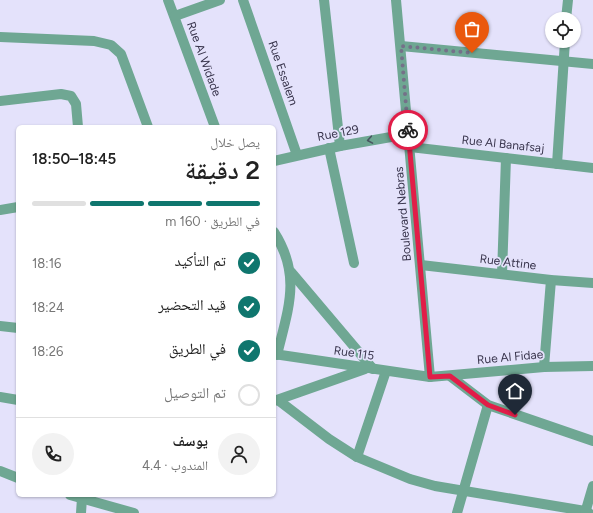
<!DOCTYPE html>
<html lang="ar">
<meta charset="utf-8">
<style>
body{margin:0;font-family:Figtree,"Noto Naskh Arabic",sans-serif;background:#f2f2f2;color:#222;direction:rtl;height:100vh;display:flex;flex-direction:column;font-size:15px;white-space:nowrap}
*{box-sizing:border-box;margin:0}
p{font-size:13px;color:#767676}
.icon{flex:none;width:22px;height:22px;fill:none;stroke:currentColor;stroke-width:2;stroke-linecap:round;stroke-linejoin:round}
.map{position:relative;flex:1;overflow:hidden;direction:ltr}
.side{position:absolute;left:16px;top:125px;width:260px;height:372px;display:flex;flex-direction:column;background:#fff;border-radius:6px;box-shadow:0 1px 3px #0004;direction:rtl}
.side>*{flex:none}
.buttons{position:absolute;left:545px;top:12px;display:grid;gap:8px}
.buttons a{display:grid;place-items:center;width:36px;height:36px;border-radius:50%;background:#fff;box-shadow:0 1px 3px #0004;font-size:20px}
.pin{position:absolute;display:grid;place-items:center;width:34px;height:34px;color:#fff;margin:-41px -17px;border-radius:50% 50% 50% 0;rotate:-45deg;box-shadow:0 0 4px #0007}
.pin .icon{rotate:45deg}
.courier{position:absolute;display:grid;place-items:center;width:40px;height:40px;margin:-20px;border:3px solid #e11d48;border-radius:50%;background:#fff;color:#222;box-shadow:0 1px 5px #0007}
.overview em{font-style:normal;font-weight:600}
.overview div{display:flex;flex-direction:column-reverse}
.overview{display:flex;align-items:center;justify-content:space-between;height:68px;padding:0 16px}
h1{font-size:26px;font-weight:600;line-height:30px}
.bar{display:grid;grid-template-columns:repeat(4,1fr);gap:6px 4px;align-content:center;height:48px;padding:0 16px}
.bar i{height:5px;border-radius:3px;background:#e0e0e0}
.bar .active{background:#0f766e}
.bar p{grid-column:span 4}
.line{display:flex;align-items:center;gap:10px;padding:0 16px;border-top:1px solid #e0e0e0}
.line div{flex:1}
.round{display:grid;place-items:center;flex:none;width:42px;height:42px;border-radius:21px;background:#f2f2f2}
ol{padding:0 16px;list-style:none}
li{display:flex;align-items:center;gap:12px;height:44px}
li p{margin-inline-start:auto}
li .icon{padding:4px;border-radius:50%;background:#0f766e;color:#fff;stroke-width:4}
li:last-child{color:#767676}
li i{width:22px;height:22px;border:2px solid #e0e0e0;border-radius:50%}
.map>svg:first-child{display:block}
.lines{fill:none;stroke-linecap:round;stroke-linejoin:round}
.minor{stroke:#6fa793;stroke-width:10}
.tertiary{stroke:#6fa793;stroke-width:10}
.oneway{stroke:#485661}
.done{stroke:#747189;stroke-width:4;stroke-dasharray:0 7.2}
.route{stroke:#e11d48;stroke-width:5}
.labels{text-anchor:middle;stroke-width:3.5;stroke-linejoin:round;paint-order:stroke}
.street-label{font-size:12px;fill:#38344c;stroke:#e4e2fb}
</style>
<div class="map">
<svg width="593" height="513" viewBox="0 0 593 513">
<rect width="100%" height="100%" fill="#e4e2fb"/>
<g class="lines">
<!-- minor -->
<g class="minor">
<polyline points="168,0 215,127"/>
<polyline points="243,0 297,155"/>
<polyline points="324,0 340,146"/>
<polyline points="175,16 220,0"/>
<polyline points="566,19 568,0"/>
<polyline points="0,37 94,41 111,45 121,54 148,127"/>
<polyline points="401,46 593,64"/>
<polyline points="0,101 61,94 71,96 76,104 78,127"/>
<polyline points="410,147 593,168"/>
<polyline points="329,148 354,263"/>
<polyline points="274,161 340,146 408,134"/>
<polyline points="557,164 565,41"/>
<polyline points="0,210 18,207"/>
<path d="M 274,232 C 302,276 288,309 277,355"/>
<polyline points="421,265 551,280 593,283"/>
<polyline points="291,272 373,369"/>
<polyline points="502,274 506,158"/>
<polyline points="544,367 551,280"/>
<polyline points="450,376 488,405 593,441"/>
<polyline points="430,377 544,367 593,366"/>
<polyline points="0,397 18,400"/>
<polyline points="278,400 329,439 357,457 410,479 435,486 585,511 589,513"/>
<polyline points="274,401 365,369"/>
<polyline points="357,457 386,371"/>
<polyline points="0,471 18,478"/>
<polyline points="70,495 134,513"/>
<polyline points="81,513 82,498"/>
<polyline points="457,513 488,405"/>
<polyline points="585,513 593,486"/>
</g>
<!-- tertiary -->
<g class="tertiary">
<polyline points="0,326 18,328"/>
<polyline points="274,354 430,377 396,0"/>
</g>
</g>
<!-- one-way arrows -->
<defs><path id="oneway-chevron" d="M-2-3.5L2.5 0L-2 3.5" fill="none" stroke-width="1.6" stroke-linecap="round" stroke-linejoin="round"/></defs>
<use class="oneway" href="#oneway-chevron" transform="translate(370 140) rotate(170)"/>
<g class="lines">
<!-- done -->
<polyline class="done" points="408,130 401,46 472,53"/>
<!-- route -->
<polyline class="route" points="408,130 430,377 450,376 488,405 515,415"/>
</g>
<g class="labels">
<!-- street labels -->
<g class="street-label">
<text transform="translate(204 59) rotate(70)" y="4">Rue Al Widade</text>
<text transform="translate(283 73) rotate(71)" y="4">Rue Essalem</text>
<text transform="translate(338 133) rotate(-11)" y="4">Rue 129</text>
<text transform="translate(503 144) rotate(6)" y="4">Rue Al Banafsaj</text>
<text transform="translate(403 214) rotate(-95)" y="4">Boulevard Nebras</text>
<text transform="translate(508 262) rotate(7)" y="4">Rue Attine</text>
<text transform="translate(354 353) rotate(8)" y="4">Rue 115</text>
<text transform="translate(510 357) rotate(-5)" y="4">Rue Al Fidae</text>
</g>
</g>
</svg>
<div class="buttons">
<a><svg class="icon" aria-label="locate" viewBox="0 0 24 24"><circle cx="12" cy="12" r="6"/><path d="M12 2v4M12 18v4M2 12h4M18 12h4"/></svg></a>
</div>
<div class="pin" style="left:472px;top:53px;background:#ea580c"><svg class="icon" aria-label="bag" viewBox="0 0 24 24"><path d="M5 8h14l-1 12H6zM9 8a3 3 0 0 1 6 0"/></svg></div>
<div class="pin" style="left:515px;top:415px;background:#1f2937"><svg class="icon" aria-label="home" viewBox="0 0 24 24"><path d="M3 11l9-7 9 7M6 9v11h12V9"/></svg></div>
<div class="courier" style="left:408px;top:130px"><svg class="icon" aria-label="bike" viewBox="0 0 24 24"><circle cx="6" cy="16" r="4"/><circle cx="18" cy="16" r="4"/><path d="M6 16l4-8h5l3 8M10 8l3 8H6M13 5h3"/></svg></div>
<section class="side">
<div class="overview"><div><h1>2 دقيقة</h1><p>يصل خلال</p></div><em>18:45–18:50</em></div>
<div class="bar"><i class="active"></i><i class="active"></i><i class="active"></i><i></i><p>في الطريق · 160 m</p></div>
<ol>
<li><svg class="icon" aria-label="check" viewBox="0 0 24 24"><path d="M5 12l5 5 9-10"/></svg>تم التأكيد<p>18:16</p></li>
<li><svg class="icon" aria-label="check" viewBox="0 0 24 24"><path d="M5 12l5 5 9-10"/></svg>قيد التحضير<p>18:24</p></li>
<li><svg class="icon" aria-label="check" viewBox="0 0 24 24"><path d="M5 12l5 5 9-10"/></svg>في الطريق<p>18:26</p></li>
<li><i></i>تم التوصيل</li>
</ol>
<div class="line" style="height:72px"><a class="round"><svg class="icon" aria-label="person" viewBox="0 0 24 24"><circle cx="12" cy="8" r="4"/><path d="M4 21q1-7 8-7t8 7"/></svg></a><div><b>يوسف</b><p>المندوب · 4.4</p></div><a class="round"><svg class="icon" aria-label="phone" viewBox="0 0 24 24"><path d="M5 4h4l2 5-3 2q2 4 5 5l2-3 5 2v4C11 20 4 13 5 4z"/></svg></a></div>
</section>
</div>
